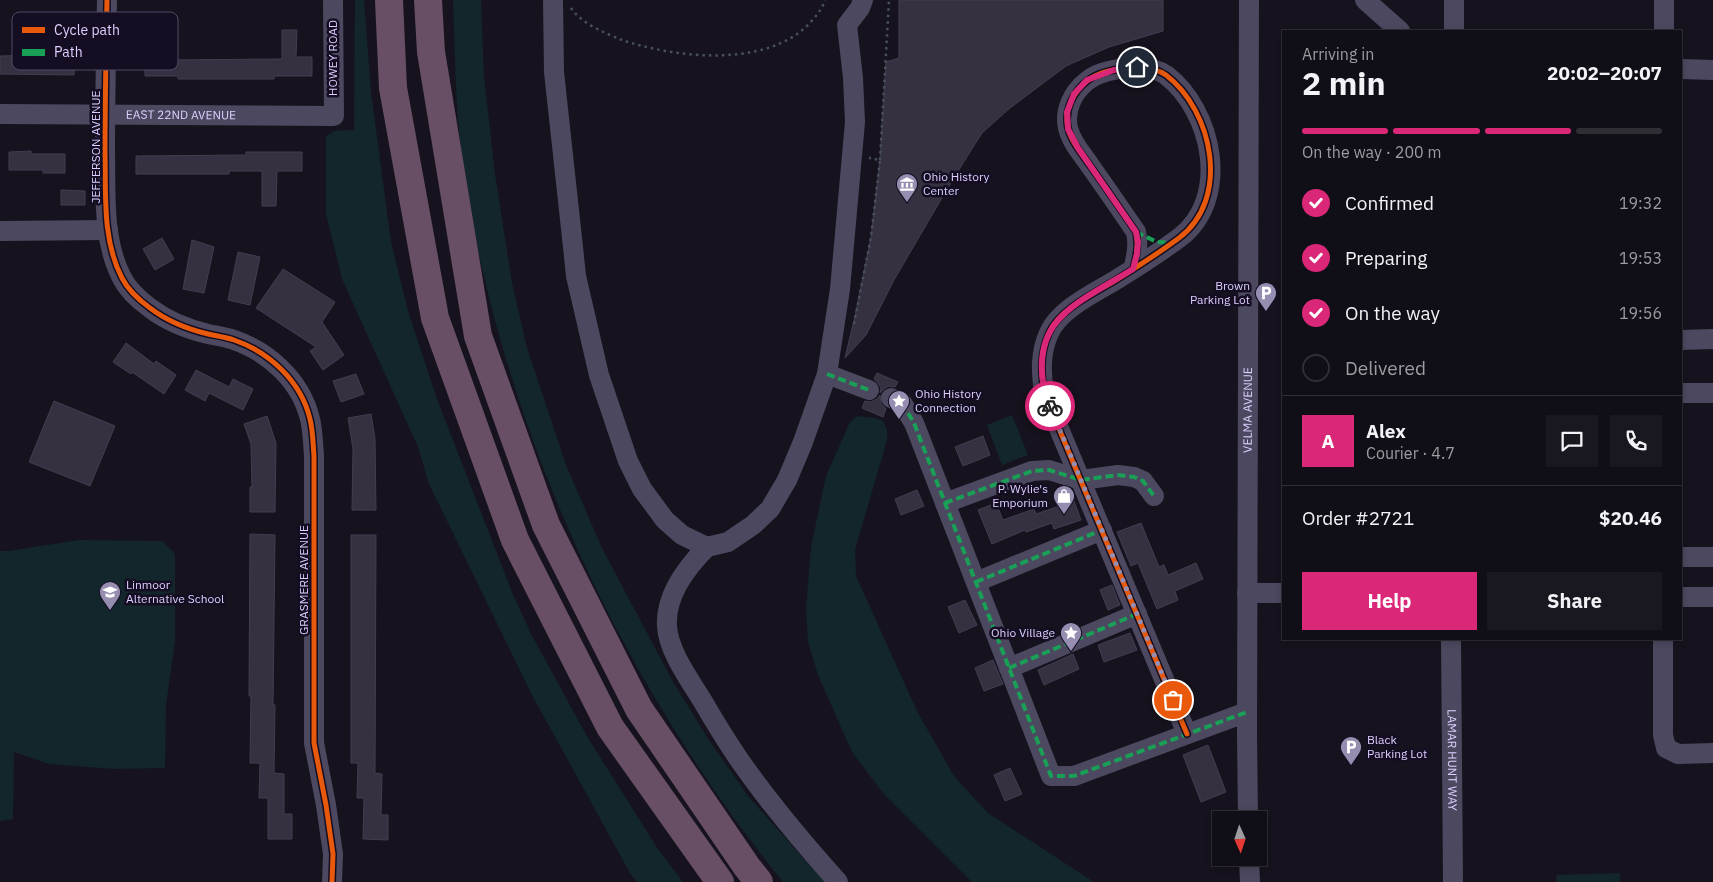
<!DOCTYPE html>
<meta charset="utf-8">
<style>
body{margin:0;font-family:"IBM Plex Sans",sans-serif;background:#19171f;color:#f1f3f6;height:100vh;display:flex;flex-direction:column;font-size:19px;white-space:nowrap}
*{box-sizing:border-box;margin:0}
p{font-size:16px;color:#9c9ca1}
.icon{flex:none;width:28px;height:28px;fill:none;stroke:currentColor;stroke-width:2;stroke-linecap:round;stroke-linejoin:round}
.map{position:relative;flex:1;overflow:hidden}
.side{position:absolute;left:1282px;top:30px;width:400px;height:610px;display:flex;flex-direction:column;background:#100e16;border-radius:0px;box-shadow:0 2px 8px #0003,0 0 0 1px #302e35}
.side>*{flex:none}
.needle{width:32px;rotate:177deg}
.controls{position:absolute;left:1212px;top:811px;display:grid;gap:10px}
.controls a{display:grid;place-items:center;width:55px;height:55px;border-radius:0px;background:#100e16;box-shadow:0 2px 8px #0003,0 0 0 1px #302e35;font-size:25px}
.pin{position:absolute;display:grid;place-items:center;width:42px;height:42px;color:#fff;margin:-21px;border:2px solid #fff;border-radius:50%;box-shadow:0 1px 5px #0007}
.courier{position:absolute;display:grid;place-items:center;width:50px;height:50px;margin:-25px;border:4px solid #db2777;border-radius:50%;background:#fff;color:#222;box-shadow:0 1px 6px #0007}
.overview em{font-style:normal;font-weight:700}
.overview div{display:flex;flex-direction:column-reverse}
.overview{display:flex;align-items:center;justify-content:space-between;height:85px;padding:0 20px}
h1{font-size:32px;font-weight:700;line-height:38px}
.bar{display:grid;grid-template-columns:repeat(4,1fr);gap:8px 5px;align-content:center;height:60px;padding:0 20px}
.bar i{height:6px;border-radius:4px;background:#302e35}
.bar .active{background:#db2777}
.bar p{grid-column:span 4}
.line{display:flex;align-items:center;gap:12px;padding:0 20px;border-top:1px solid #302e35}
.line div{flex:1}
.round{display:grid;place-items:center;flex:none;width:52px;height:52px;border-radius:0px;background:#19171f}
ol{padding:0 20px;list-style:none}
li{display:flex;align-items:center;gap:15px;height:55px}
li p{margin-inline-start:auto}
li .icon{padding:5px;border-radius:50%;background:#db2777;color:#fff;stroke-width:4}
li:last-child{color:#9c9ca1}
li i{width:28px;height:28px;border:2px solid #302e35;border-radius:50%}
.action{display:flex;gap:10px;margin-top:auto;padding:10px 20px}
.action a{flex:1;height:58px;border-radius:0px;background:#db2777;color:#fff;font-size:20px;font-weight:700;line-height:58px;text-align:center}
.action a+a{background:#19171f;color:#f1f3f6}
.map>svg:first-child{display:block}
.green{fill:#12262b}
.building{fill:#363140;stroke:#443d52}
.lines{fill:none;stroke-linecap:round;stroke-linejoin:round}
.path{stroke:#48505f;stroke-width:2.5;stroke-dasharray:2.5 4;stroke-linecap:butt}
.minor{stroke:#4c485f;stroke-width:20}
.highway{stroke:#684f65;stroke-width:28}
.quiet{stroke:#1a9f57;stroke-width:4;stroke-dasharray:8 4;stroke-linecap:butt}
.cycleway-casing{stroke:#150e23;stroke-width:8}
.cycleway{stroke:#e8590c;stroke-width:5}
.done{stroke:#978db0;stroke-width:5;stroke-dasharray:0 9}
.route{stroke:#db2777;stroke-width:6}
.labels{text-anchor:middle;stroke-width:5;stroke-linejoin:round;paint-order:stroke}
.street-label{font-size:12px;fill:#ddcfff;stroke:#150e23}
.poi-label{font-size:12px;fill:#ddcfff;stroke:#150e23;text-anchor:start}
.key{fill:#150e23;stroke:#514865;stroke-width:1}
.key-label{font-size:14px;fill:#ddcfff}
</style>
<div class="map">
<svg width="1713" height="882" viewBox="0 0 1713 882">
<rect width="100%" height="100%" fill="#16131e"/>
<!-- green -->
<g class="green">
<polygon points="355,0 364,0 371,92 391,242 408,311 437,399 512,592 531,634 588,738 658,849 683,882 637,882 630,873 532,695 429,484 418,447 342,279 326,214 326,136 334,131 354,130"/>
<path d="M 453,0 L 481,0 L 484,77 L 495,174 L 512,283 L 527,348 L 566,465 L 602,548 L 672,680 L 709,740 L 748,796 L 804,859 L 827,882 L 783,882 C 647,714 545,515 491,305 C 478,254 467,202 461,149 C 455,101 455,49 453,0 Z"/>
<polygon points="1012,415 1028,455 1002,465 987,425"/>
<polygon points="857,416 875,418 883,421 887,430 887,440 855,550 856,576 917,711 954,776 988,813 1094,882 972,882 883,793 852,752 818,675 808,642 806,608 811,547 826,476 850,422"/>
<polygon points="79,540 162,541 175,554 175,641 166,706 165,768 115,769 49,764 14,752 13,819 0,821 0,551 9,551"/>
<polygon points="1620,873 1620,882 1556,882 1557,875"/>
</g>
<!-- building -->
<g class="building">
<polygon points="899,0 1163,0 1163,31 1109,47 1066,66 1010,108 982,133 953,179 894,280 866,335 845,358 855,316 871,237 880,160 886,62 899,58"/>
<polygon points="282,30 297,30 296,57 312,57 312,76 274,76 274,79 178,79 178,76 145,76 145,58 167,58 167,60 282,59"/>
<polygon points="39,55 75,56 74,75 0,74 0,56"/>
<polygon points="31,151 31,154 65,154 65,173 43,173 43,170 9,170 9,152"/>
<polygon points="246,152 302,152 302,171 277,171 276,206 262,206 262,171 229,171 229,174 136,174 136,156 246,155"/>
<polygon points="61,190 85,191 85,205 61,205"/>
<polygon points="162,238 174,259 155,270 143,249"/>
<polygon points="192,240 214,247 204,293 183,289"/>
<polygon points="238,252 260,257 250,305 228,300"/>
<polygon points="283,269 335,302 322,322 344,355 323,370 310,351 316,347 256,308"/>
<polygon points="126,343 154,364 156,361 176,375 164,394 132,372 131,374 113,362"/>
<polygon points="196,370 229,387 233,379 253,389 243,410 209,393 205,401 185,390"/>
<polygon points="877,373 898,382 895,387 889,386 885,388 880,393 881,388 878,383 874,379"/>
<polygon points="356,374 364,394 341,402 333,381"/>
<polygon points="880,395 881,404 886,409 883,417 862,408 865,401 871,402 877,399"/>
<polygon points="54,401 115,426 90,486 29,462"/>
<polygon points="371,414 375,439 376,510 352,510 353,449 348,418"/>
<polygon points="267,416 276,443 275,512 250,512 250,487 252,487 251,444 244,424"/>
<polygon points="983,436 990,455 963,466 955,447"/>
<polygon points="917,490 924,506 901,515 895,499"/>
<polygon points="1074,501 1081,520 1054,529 1052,523 1026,532 1025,530 992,544 978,510 996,503 1003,520 1034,509 1036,514"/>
<polygon points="1141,523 1159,567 1164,565 1168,575 1196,563 1203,579 1175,591 1178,600 1157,609 1138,563 1131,566 1117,532"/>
<polygon points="250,534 275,535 273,705 275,705 274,773 284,774 284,814 292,814 292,839 268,839 268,798 259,798 260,763 250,763 251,696 249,696"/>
<polygon points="351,535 376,535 375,773 382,774 381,815 388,815 388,840 363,839 364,798 357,798 358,763 351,763"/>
<polygon points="1112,585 1120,605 1108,610 1100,590"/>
<polygon points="965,600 977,625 959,633 948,607"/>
<polygon points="1130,633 1137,650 1104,662 1098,645"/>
<polygon points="1073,654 1079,669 1044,685 1038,670"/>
<polygon points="993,660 1003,684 984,691 975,668"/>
<polygon points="1208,745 1226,792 1201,802 1183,755"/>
<polygon points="1010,768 1022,794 1005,801 994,775"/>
</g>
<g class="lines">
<!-- path -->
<g class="path">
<path d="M 571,8 C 582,24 605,33 622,40 C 675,58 764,68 808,25 C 815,17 822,10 825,0"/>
<polyline points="880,160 889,0"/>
<polyline points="854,324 871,237 880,160 869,158"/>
</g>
<!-- minor -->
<g class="minor">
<path d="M 107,0 C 106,51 105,101 105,152 C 106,193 102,240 122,278 C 128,290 139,300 150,308 C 167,321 187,329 208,334 C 217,336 226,337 234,340 C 269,352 301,381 310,419 C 313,431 313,444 314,456 L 314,743 L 326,805 L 333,854 L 332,882"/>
<polyline points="553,0 554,72 573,247 576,276 599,375 628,461 642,489 665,520 682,535 707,547 728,542 753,525 770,509 787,480 803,442 827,374 840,289 855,122 853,78 847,25 860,8 863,0"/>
<polyline points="1365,0 1400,31"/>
<polyline points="1454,31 1454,0"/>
<polyline points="1664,31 1664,0"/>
<polyline points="1681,69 1713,70"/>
<path id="s1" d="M 0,114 L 334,116 L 333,0"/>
<polyline points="0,231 108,230"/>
<path d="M 1133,269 C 1137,256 1139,245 1136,232 C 1121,210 1106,188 1091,167 C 1083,155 1071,142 1068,128 C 1064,110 1073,92 1087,81 C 1103,68 1148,62 1166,75 C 1213,111 1231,199 1179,238 C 1160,252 1140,265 1119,278 C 1097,292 1060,308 1049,333 C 1040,353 1041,371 1044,393 L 1187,734"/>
<polyline points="1681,340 1713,339"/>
<polyline points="827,374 869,390"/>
<polyline points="1681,393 1713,393"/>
<polyline points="891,398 902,403 914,423 1051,776 1074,776 1247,712"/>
<polyline points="945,503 1032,471 1049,470 1081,480 1118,475 1134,477 1143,481 1154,496"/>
<path d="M 707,547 C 687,567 665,595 667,626 C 668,650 689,679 702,700 C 713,719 724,737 736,755 C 766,799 803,843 838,882"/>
<polyline points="1681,557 1713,557"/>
<polyline points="976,582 1102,530"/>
<polyline points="1247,593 1284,593"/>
<polyline points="1681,597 1713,597"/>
<path id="s2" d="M 1451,639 L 1453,882"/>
<polyline points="1663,639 1663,735 1666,748 1678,754 1713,753"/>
<polyline points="1009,668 1137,614"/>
<path id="s3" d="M 1248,820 L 1247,734 L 1249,0"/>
<polyline points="1249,858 1250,882"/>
</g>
<!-- highway -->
<g class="highway">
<polyline points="389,0 393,88 435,318 515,540 610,727 720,882"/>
<polyline points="428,0 431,52 478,336 546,525 639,709 747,867 759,882"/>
</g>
<!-- quiet -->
<g class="quiet">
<polyline points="1136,232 1157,242 1172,243"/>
<polyline points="827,374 869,390"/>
<polyline points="891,398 902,403 914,423 1051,776 1074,776 1247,712"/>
<polyline points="945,503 1032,471 1049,470 1081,480 1118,475 1134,477 1143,481 1154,496"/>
<polyline points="976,582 1102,530"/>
<polyline points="1009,668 1137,614"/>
</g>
<!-- cycleway casing -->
<g class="cycleway-casing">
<g id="cycleway">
<path d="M 107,0 C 106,51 105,101 105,152 C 106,193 102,240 122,278 C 128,290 139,300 150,308 C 167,321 187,329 208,334 C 217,336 226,337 234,340 C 269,352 301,381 310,419 C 313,431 313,444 314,456 L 314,743 L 326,805 L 333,854 L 332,882"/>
<path d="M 1133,269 C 1137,256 1139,245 1136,232 C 1121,210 1106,188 1091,167 C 1083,155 1071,142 1068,128 C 1064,110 1073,92 1087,81 C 1103,68 1148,62 1166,75 C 1213,111 1231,199 1179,238 C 1160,252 1140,265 1119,278 C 1097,292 1060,308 1049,333 C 1040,353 1041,371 1044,393 L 1187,734"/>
</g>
</g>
<!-- cycleway -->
<use href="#cycleway" class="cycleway"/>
</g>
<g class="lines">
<!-- done -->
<polyline class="done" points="1050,406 1173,700"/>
<!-- route -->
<path class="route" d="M 1050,406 C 1038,377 1037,340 1062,316 C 1080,298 1111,283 1133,269 L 1137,254 L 1138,242 L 1136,232 L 1078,148 L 1068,129 L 1067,112 L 1074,94 L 1087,80 L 1114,70 L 1137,67"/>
</g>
<!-- icons -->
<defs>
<g id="museum-pin" transform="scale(1.125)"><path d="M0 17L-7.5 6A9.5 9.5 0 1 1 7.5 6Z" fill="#978db0" stroke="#150e23"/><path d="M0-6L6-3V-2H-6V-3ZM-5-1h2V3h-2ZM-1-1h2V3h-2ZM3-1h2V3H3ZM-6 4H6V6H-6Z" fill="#fff"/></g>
<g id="parking-pin" transform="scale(1.125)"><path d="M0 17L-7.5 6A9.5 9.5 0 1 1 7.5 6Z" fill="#978db0" stroke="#150e23"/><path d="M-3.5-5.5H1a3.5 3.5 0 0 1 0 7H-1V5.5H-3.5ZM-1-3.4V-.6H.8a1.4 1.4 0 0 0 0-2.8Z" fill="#fff"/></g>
<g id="sight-pin" transform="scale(1.125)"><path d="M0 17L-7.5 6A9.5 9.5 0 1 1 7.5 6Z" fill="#978db0" stroke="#150e23"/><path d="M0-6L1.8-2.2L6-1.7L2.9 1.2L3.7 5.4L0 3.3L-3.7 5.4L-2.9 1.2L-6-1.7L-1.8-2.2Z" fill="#fff"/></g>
<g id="shop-pin" transform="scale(1.125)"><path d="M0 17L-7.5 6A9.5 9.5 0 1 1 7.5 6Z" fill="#978db0" stroke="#150e23"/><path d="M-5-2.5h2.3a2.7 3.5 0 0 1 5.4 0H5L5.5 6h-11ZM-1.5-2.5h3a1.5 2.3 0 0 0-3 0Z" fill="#fff"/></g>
<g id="school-pin" transform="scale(1.125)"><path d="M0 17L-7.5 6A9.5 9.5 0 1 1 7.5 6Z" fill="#978db0" stroke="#150e23"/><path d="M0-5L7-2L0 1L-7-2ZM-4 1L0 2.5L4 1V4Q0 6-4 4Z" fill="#fff"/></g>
</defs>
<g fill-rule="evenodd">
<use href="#museum-pin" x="907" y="184"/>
<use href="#parking-pin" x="1266" y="293"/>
<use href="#sight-pin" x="899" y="401"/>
<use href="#shop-pin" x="1064" y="496"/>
<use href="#school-pin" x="110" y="592"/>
<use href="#sight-pin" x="1071" y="633"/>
<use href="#parking-pin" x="1351" y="747"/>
</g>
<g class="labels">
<!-- street labels -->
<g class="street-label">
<text transform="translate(333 58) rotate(-90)" y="4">HOWEY ROAD</text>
<text dy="4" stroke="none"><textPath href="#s1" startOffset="181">EAST 22ND AVENUE</textPath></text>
<text transform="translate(96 147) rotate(-90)" y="4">JEFFERSON AVENUE</text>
<text dy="4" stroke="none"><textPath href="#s3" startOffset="410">VELMA AVENUE</textPath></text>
<text transform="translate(304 580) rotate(-90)" y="4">GRASMERE AVENUE</text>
<text dy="4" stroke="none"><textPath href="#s2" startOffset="121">LAMAR HUNT WAY</textPath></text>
</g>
<!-- poi labels -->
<g class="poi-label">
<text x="923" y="181">Ohio History<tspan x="923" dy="14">Center</tspan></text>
<text x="1250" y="290" text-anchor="end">Brown<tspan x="1250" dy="14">Parking Lot</tspan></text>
<text x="915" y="398">Ohio History<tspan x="915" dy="14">Connection</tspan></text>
<text x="1048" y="493" text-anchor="end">P. Wylie's<tspan x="1048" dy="14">Emporium</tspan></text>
<text x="126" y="589">Linmoor<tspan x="126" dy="14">Alternative School</tspan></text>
<text x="1055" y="637" text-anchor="end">Ohio Village</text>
<text x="1367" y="744">Black<tspan x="1367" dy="14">Parking Lot</tspan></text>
</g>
</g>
<!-- legend -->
<rect x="12" y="12" width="166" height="58" rx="8" class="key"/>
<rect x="22" y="27" width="23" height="6" fill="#e8590c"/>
<rect x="22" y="49" width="23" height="7" fill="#1a9f57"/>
<g class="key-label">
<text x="54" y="35">Cycle path</text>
<text x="54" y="57">Path</text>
</g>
</svg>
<div class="controls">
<a><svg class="needle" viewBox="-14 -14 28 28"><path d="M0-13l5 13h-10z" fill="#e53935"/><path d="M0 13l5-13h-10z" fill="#9c9ca1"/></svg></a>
</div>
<div class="pin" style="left:1173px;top:700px;background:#ea580c"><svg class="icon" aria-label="bag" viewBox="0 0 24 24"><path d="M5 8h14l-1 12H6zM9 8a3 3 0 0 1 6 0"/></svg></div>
<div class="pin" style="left:1137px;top:67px;background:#1f2937"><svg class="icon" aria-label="home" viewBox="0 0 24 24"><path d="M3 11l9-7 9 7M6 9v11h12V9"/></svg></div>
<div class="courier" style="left:1050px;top:406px"><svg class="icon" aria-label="bike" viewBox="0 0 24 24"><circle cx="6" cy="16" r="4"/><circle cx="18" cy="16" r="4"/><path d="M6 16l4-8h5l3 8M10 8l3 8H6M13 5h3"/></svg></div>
<section class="side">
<div class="overview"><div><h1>2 min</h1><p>Arriving in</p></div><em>20:02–20:07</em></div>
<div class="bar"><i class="active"></i><i class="active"></i><i class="active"></i><i></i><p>On the way · 200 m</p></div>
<ol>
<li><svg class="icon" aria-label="check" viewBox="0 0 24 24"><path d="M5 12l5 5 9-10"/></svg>Confirmed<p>19:32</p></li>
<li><svg class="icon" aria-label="check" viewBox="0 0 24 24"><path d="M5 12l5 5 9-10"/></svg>Preparing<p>19:53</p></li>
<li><svg class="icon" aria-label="check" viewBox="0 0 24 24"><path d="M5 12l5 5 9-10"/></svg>On the way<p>19:56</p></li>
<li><i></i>Delivered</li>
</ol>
<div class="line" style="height:90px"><b class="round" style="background:#db2777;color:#fff">A</b><div><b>Alex</b><p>Courier · 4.7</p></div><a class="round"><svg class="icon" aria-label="chat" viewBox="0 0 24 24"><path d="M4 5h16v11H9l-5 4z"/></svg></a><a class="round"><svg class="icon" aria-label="phone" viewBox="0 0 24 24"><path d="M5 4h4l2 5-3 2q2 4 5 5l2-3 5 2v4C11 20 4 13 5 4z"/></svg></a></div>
<div class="line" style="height:65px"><div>Order #2721</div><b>$20.46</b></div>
<div class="action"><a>Help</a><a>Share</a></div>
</section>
</div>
